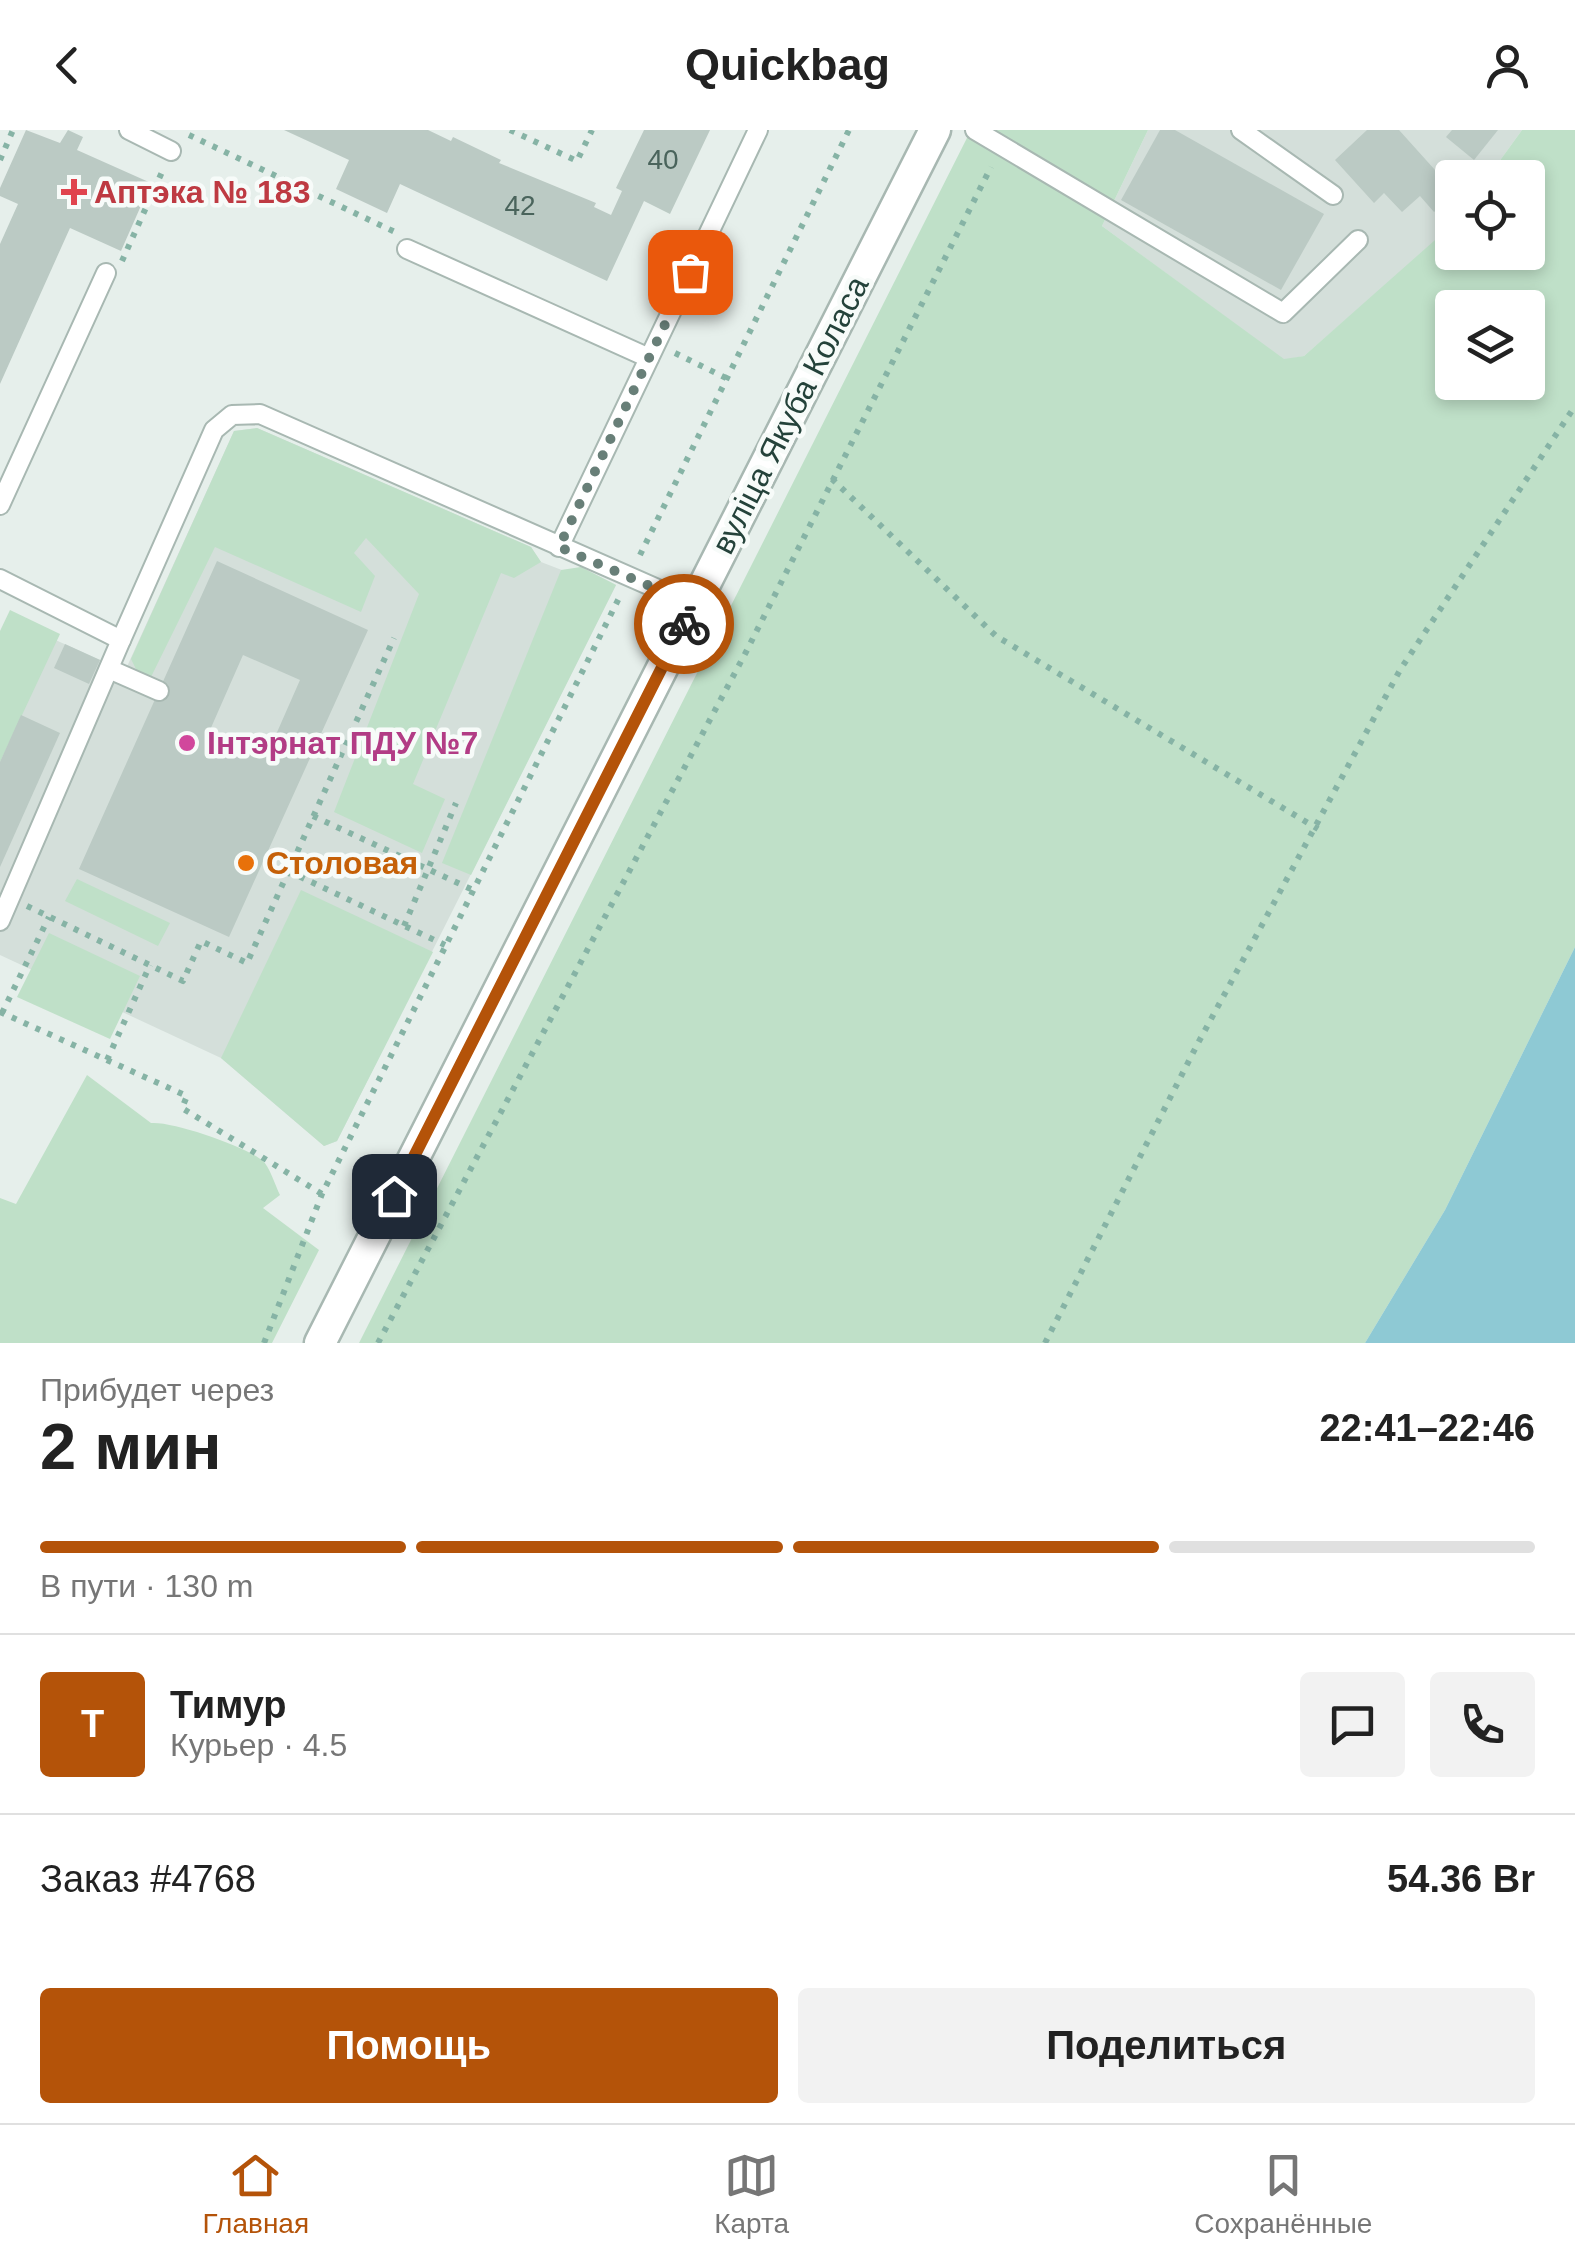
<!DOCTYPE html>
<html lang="ru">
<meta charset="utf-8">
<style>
body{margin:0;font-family:Helvetica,sans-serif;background:#f2f2f2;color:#222;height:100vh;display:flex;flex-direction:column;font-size:38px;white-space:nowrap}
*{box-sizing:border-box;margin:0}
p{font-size:32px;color:#767676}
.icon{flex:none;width:55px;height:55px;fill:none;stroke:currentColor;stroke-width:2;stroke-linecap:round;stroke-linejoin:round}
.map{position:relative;height:1213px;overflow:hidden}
.panel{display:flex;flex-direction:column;background:#fff;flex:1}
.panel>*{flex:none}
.tools{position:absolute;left:1435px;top:30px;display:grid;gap:20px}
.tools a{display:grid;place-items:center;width:110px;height:110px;border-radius:10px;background:#fff;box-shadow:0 5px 15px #0003;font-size:50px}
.pin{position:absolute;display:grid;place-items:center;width:85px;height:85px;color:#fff;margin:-42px;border-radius:20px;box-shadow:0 5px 15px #0006}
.courier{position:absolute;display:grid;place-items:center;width:100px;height:100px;margin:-50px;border:8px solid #b45309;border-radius:50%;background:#fff;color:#222;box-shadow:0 2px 12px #0007}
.head em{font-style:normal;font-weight:800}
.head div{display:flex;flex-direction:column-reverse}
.head{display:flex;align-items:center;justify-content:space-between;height:170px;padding:0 40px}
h1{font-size:65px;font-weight:800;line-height:75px}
.bar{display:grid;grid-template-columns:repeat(4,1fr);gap:15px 10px;align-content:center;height:120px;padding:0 40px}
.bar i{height:12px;border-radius:8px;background:#e0e0e0}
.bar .selected{background:#b45309}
.bar p{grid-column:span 4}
.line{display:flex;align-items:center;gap:25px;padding:0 40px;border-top:2px solid #e0e0e0}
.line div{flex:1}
.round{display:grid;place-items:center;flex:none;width:105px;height:105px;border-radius:10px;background:#f2f2f2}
.cta{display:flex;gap:20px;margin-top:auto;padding:20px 40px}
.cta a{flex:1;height:115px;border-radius:10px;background:#b45309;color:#fff;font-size:40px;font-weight:800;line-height:115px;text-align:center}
.cta a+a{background:#f2f2f2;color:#222}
header{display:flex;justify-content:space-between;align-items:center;height:130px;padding:0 40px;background:#fff;font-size:45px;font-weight:800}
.menu{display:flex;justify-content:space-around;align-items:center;height:140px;border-top:2px solid #e0e0e0;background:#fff;font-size:28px;color:#767676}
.menu a{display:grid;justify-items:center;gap:5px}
.menu .selected{color:#b45309}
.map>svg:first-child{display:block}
.built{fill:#d4dfda}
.green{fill:#bfe0c8;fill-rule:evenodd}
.water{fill:#8ec9d4}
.building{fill:#bbcac4;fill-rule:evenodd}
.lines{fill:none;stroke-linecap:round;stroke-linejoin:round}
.service-casing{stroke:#a8b8b2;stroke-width:22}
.tertiary-casing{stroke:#a8b8b2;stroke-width:35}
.path{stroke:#86b3a5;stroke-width:6;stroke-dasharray:5 8;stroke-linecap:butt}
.service{stroke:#fff;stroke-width:18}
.tertiary{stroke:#fff;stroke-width:30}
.done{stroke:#687f78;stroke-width:10;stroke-dasharray:0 18}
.route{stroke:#b45309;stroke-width:12}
.health-dot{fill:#e0444e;stroke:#f7fbf9;stroke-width:4}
.hotel-dot{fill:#d1479c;stroke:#f7fbf9;stroke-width:4}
.food-dot{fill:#e8710a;stroke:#f7fbf9;stroke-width:4}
.labels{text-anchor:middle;stroke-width:9;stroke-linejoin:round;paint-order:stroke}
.number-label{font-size:28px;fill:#4a645c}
.health-label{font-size:32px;font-weight:bold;fill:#be3a42;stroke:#f7fbf9;text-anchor:start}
.street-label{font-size:32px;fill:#24423a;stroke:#f7fbf9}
.hotel-label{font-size:32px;font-weight:bold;fill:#b23c85;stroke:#f7fbf9;text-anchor:start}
.food-label{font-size:32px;font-weight:bold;fill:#c56008;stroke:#f7fbf9;text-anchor:start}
</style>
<header><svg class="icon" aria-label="back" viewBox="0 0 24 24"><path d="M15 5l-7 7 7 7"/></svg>Quickbag<svg class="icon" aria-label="person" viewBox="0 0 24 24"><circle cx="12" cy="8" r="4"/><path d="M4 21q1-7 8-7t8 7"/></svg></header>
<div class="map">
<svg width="1575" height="1213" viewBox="0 0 1575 1213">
<rect width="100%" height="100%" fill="#e6efeb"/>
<!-- built -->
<g class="built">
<polygon points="1148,0 1522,0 1488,47 1452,48 1449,100 1304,226 1284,230 1102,96"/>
<polygon points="257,298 531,417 541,432 567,442 581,437 616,455 337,1011 324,1016 221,928 0,825 0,568 33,500 125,541 234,301"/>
</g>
<!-- green -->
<g class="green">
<path d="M 971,0 L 1148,0 L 1102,96 L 1284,229 L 1304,226 L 1452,95 L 1452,122 L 1528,122 L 1528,48 L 1488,47 L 1522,0 L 1575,0 L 1575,817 L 1445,1080 L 1365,1213 L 359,1213 ZM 1452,178 L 1528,178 L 1528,252 L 1452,252 Z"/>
<polygon points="257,298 531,417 541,432 514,448 501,443 413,654 445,669 422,723 334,682 419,464 366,408 354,423 375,446 361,482 215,417 151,547 137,541 131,529 234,301"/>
<polygon points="581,437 616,455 471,745 442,733 561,440"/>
<polygon points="10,480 60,504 0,632 0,501"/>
<polygon points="77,749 170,793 158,816 65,771"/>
<polygon points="301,760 433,822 337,1011 324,1016 221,928"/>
<polygon points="49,803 140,846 110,909 17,867"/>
<path d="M 87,945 L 151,993 C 173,991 244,1016 262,1030 C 270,1037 275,1055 280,1065 L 263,1078 L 319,1120 L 272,1213 L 0,1213 L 0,1068 L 16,1074 Z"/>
</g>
<!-- water -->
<polygon class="water" points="1575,817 1575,1213 1365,1213 1445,1080"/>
<!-- building -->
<g class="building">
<polygon points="26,0 60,13 68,0 83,7 77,20 151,53 121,121 70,98 0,254 0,114 18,74 0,66 0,58"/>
<polygon points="284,0 428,0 451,11 453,7 501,30 499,33 596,73 594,77 611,85 622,61 616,58 644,0 710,0 670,84 644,71 607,151 400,54 387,83 336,59 349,30"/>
<polygon points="1160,0 1175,0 1324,84 1281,160 1121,70"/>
<polygon points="1367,0 1399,0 1444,50 1449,46 1452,50 1452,66 1434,82 1420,66 1402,82 1384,63 1374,73 1335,30"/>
<polygon points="1452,0 1498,0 1474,30 1446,7"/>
<path d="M 217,431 L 368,500 L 229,807 L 79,739 ZM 243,525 L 300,550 L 267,625 L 210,600 Z"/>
<polygon points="65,514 100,530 89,554 54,538"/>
<polygon points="21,585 60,603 0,737 0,632"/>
</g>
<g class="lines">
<!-- service casing -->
<g class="service-casing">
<g id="service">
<polyline points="129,0 171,21"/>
<polyline points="975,0 1283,183 1358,110"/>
<polyline points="1241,0 1333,65"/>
<polyline points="407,119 649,228"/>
<polyline points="0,375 106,143"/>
<polyline points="559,417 758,0"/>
<polyline points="0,449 121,510 214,300 232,285 260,284 694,475"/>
<polyline points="109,539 159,561"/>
<polyline points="0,791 121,510"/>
</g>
</g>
<!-- tertiary casing -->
<g class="tertiary-casing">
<polyline id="tertiary" points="320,1213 935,0"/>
</g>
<!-- path -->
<g class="path">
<polyline points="510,0 577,31 592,0"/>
<polyline points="189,5 395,102"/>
<polyline points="0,30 13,0"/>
<polyline points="122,131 162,42"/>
<polyline points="675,223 728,249"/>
<polyline points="832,349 996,506 1318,699"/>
<polyline points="640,425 849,0"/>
<polyline points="313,686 473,760"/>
<polyline points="288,741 445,815"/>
<polyline points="27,776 183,851 201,811 247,833 394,508"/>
<polyline points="404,796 456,673"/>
<polyline points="0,882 187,966 182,978 322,1064"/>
<polyline points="2,883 49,787"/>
<polyline points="107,930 150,835"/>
<polyline points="264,1213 322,1064 619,468"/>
<polyline points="378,1213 746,522 991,37"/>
<polyline points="1045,1213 1197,915 1400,540 1575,276"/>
</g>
<!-- service -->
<use href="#service" class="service"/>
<!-- tertiary -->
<use href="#tertiary" class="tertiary"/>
</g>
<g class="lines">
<!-- done -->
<polyline class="done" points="684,494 694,475 559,417 690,142"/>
<!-- route -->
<polyline class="route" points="394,1066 684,494"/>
</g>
<!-- markers -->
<path class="health-dot" d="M69 47h10v10h10v10h-10v10h-10v-10h-10v-10h10z"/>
<circle class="hotel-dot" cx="187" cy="613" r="10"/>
<circle class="food-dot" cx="246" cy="733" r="10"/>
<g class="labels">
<!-- number labels -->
<g class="number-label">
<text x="663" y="39">40</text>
<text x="520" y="85">42</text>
</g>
<!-- health labels -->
<g class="health-label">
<text x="94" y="73">Аптэка № 183</text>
</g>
<!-- street labels -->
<g class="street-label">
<text transform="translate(790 285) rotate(-63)" y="11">вуліца Якуба Коласа</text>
</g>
<!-- hotel labels -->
<g class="hotel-label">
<text x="207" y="624">Інтэрнат ПДУ №7</text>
</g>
<!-- food labels -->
<g class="food-label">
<text x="266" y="744">Столовая</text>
</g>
</g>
</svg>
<div class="tools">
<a><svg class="icon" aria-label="locate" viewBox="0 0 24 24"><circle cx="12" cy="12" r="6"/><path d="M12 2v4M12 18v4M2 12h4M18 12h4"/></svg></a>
<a><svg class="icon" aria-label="layers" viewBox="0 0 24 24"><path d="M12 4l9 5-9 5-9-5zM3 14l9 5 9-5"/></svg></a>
</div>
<div class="pin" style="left:690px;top:142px;background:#ea580c"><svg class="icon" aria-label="bag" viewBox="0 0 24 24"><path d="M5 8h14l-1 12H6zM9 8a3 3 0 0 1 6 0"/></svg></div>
<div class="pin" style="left:394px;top:1066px;background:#1f2937"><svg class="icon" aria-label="home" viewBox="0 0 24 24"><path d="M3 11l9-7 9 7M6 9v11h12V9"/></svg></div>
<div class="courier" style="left:684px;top:494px"><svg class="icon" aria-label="bike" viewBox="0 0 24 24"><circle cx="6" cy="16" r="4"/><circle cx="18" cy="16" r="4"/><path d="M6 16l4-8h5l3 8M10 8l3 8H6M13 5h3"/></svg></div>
</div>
<section class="panel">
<div class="head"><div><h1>2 мин</h1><p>Прибудет через</p></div><em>22:41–22:46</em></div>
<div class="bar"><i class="selected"></i><i class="selected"></i><i class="selected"></i><i></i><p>В пути · 130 m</p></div>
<div class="line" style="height:180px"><b class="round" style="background:#b45309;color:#fff">Т</b><div><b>Тимур</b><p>Курьер · 4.5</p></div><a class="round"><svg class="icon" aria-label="chat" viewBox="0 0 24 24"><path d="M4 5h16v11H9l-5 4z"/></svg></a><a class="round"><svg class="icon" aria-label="phone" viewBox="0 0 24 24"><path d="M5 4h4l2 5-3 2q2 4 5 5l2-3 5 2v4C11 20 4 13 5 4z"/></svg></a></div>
<div class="line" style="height:130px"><div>Заказ #4768</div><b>54.36 Br</b></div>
<div class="cta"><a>Помощь</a><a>Поделиться</a></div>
</section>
<nav class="menu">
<a class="selected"><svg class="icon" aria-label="home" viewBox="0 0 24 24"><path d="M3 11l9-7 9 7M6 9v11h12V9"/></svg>Главная</a>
<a><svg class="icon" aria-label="map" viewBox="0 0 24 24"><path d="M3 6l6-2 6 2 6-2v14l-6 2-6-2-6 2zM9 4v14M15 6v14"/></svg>Карта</a>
<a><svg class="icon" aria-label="saved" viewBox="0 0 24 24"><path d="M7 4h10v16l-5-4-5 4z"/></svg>Сохранённые</a>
</nav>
